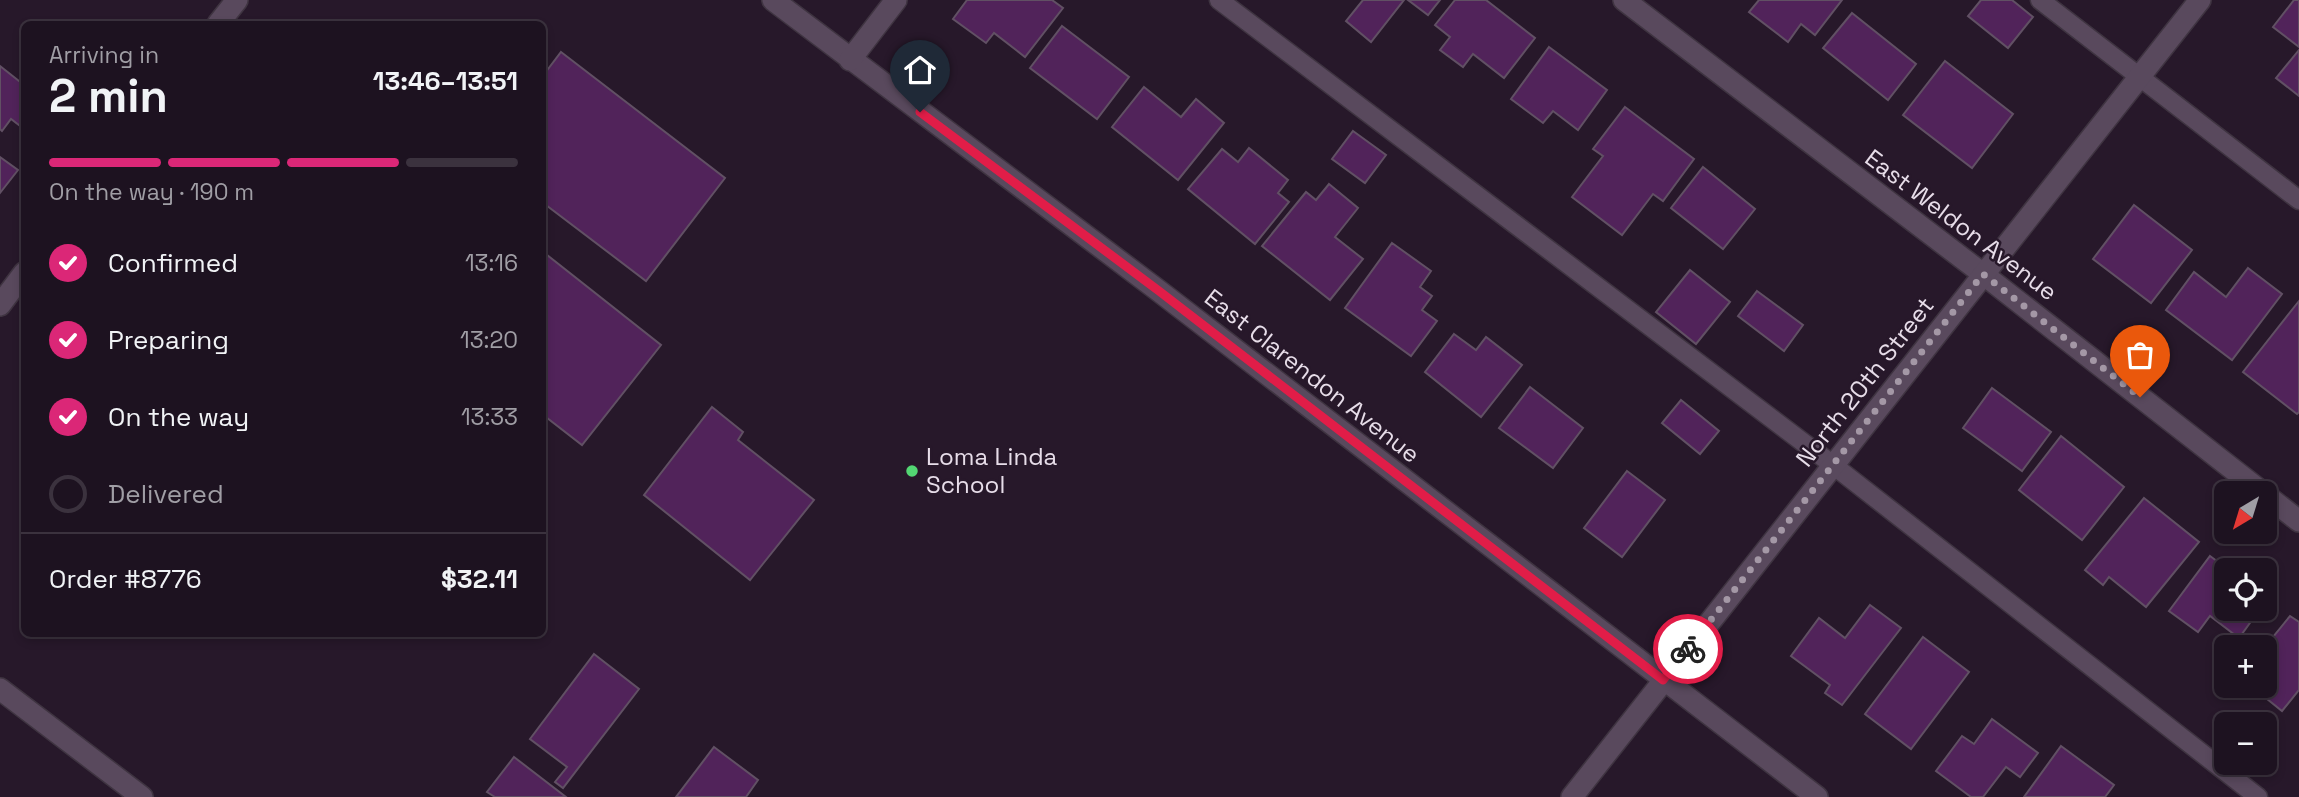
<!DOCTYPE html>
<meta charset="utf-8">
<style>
body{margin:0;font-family:"Space Grotesk",sans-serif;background:#251b29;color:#f1f3f6;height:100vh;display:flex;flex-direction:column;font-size:26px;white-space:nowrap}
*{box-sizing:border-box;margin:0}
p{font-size:23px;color:#a09ea5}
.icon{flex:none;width:38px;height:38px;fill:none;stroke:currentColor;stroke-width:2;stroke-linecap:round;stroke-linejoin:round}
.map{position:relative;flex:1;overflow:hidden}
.drawer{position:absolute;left:21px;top:21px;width:525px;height:616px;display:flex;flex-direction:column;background:#1d1220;border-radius:10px;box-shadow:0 4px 10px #0003,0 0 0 2px #3b323e}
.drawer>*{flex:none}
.needle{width:46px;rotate:218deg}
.tools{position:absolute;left:2214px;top:481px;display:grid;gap:14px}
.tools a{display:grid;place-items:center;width:63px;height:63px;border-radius:10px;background:#1d1220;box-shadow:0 4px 10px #0003,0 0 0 2px #3b323e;font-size:35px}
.pin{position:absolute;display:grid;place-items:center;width:60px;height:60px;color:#fff;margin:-72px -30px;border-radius:50% 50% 50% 0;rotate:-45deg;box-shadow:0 0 7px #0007}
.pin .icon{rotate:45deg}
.courier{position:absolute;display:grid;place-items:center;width:70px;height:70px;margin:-35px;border:5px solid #e11d48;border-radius:50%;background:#fff;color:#222;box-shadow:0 2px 9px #0007}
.head em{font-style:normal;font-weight:700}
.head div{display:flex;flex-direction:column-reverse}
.head{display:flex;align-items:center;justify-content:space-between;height:119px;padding:0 28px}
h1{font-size:46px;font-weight:700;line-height:52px}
.bar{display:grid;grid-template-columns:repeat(4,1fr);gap:10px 7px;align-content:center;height:84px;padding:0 28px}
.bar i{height:9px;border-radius:5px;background:#3b323e}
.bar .active{background:#db2777}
.bar p{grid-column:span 4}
.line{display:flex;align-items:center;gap:18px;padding:0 28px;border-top:2px solid #3b323e}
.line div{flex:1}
ol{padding:0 28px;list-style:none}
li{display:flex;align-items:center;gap:21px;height:77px}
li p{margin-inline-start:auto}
li .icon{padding:7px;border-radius:50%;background:#db2777;color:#fff;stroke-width:4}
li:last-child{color:#a09ea5}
li i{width:38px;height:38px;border:4px solid #3b323e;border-radius:50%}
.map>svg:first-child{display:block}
.building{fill:#51235a;stroke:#615064;stroke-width:2}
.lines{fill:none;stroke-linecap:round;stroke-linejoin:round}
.service-casing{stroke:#3f3441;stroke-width:21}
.minor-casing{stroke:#3f3441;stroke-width:24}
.tertiary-casing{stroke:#3f3441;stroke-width:24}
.service{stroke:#59495d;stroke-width:18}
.minor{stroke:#59495d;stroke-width:21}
.tertiary{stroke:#59495d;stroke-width:21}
.done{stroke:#a498a6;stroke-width:7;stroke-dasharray:0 12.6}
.route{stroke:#e11d48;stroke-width:9}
.poi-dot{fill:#53d673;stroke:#27182a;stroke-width:2.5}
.labels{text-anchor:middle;stroke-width:5;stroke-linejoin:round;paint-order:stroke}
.street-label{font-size:24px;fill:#e7dde9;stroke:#27182a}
.poi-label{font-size:24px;fill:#e7dde9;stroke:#27182a;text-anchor:start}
</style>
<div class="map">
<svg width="2299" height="797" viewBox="0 0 2299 797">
<rect width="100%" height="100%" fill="#27182a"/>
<!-- building -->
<g class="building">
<polygon points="967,0 1052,0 1063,8 1025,57 994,33 986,43 953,19"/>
<polygon points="1363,0 1404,0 1371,42 1346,21"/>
<polygon points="1408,0 1440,0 1428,15"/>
<polygon points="1455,0 1486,0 1535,38 1504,78 1473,54 1463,67 1440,50 1450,37 1435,25"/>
<polygon points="1759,0 1842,0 1815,35 1801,24 1788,42 1749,12"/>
<polygon points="1981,0 2012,0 2033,17 2008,48 1968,16"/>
<polygon points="2294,0 2299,0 2299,47 2273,27"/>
<polygon points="1852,13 1916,64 1888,100 1823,48"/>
<polygon points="1062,26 1129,77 1097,119 1030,68"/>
<polygon points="1549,47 1607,90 1578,130 1553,111 1543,123 1511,99"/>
<polygon points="2299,50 2299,96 2276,78"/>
<polygon points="561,52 725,178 646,281 542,202 542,77"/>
<polygon points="1945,61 2013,114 1972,168 1903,115"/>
<polygon points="0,66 24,85 24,129 11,119 2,131 0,129"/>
<polygon points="1144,87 1181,117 1196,99 1224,123 1178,180 1112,127"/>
<polygon points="1625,107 1694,159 1663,201 1653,194 1622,235 1572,197 1603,156 1593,149"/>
<polygon points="1353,131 1386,155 1365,183 1332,159"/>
<polygon points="1249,148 1288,180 1278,193 1289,202 1255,244 1188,189 1222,149 1238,162"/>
<polygon points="0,157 18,170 0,193"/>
<polygon points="1703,167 1755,209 1723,249 1671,208"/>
<polygon points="1329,184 1358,208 1335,237 1363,259 1330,300 1262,246 1306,192 1316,200"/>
<polygon points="2134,205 2192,250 2151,303 2093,259"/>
<polygon points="1392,243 1431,271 1420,287 1432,296 1422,310 1437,321 1411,356 1345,308"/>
<polygon points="542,251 661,345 582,445 542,414"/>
<polygon points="2248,268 2282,294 2232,360 2166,310 2194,272 2226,297"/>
<polygon points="1690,270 1730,302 1696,344 1656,312"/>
<polygon points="1757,291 1803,325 1784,351 1738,316"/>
<polygon points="2299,301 2299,412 2297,414 2243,372"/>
<polygon points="1454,334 1476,350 1486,337 1522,365 1481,417 1425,372"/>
<polygon points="1530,387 1583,428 1553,468 1499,428"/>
<polygon points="1992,388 2051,432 2022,471 1963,428"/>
<polygon points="1681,400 1719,431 1700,454 1662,423"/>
<polygon points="712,407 743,432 738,440 814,500 750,580 644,495"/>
<polygon points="2061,436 2124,487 2082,540 2019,490"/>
<polygon points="1627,471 1665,500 1622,557 1584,528"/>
<polygon points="2144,498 2199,542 2146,607 2109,577 2103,585 2085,570"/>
<polygon points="2210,556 2229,570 2226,570 2226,609 2260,609 2239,638 2210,616 2198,632 2169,611"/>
<polygon points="1870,605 1901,628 1842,705 1825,693 1830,685 1791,656 1819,618 1845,638"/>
<polygon points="2290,616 2299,622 2299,690 2282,711 2251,686 2264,686 2264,648"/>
<polygon points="1923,637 1969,672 1911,749 1865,714"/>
<polygon points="594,654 639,689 563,788 555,782 567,767 530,739"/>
<polygon points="1992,719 2038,753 2020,777 2006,767 1983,797 1971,797 1936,771 1962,736 1974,744"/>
<polygon points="2061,746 2114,785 2105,797 2024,797"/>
<polygon points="714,747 758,780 746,797 676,797"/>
<polygon points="514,757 566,797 495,797 487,792"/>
</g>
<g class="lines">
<!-- service casing -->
<g class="service-casing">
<g id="service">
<polyline points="1219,0 1833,465 2258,797"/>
<polyline points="2040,0 2299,200"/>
</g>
</g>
<!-- minor casing -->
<g class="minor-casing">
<g id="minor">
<polyline points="773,0 1159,291 1817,797"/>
<polyline points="1624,0 1983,274 2299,521"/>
<polyline points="218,24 237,0"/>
<polyline points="850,60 896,0"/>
<polyline points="0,305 24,273"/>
<polyline points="0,689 142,797"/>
</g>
</g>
<!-- tertiary casing -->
<g class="tertiary-casing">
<polyline id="tertiary" points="1572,797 2200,0"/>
</g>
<!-- service -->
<use href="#service" class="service"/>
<!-- minor -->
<use href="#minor" class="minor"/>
<!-- tertiary -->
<use href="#tertiary" class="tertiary"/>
</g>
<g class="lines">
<!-- done -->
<polyline class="done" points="1688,649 1983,274 2140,397"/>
<!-- route -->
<polyline class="route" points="920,112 1159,291 1663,680 1688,649"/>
</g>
<!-- markers -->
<circle class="poi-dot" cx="912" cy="471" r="7"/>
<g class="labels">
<!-- street labels -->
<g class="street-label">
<text transform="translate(1961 225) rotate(37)" y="8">East Weldon Avenue</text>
<text transform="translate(1312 376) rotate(38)" y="8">East Clarendon Avenue</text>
<text transform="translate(1865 382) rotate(-52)" y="8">North 20th Street</text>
</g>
<!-- poi labels -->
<g class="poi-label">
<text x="926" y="465">Loma Linda<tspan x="926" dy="28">School</tspan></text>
</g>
</g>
</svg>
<div class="tools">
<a><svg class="needle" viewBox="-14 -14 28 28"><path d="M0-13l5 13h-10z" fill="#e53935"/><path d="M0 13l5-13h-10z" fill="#a09ea5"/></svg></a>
<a><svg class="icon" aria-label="locate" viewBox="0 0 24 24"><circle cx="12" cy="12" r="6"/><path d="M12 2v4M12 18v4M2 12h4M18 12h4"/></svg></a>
<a>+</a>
<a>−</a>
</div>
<div class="pin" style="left:2140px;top:397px;background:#ea580c"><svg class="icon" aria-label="bag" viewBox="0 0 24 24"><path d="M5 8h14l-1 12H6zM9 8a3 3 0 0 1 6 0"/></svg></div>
<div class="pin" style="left:920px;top:112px;background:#1f2937"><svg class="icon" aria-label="home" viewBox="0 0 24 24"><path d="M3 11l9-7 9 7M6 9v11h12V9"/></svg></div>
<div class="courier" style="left:1688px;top:649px"><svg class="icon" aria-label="bike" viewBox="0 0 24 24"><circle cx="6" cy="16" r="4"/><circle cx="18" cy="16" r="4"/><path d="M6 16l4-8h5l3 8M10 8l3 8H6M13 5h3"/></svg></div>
<section class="drawer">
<div class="head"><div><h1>2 min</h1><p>Arriving in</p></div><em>13:46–13:51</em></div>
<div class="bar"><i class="active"></i><i class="active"></i><i class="active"></i><i></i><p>On the way · 190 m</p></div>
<ol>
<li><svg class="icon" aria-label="check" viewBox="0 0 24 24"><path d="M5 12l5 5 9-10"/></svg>Confirmed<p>13:16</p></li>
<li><svg class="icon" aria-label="check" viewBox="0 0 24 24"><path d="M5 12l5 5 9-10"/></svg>Preparing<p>13:20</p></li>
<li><svg class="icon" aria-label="check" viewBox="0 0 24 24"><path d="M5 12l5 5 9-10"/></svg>On the way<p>13:33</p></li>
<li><i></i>Delivered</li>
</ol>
<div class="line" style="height:91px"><div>Order #8776</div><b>$32.11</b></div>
</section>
</div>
